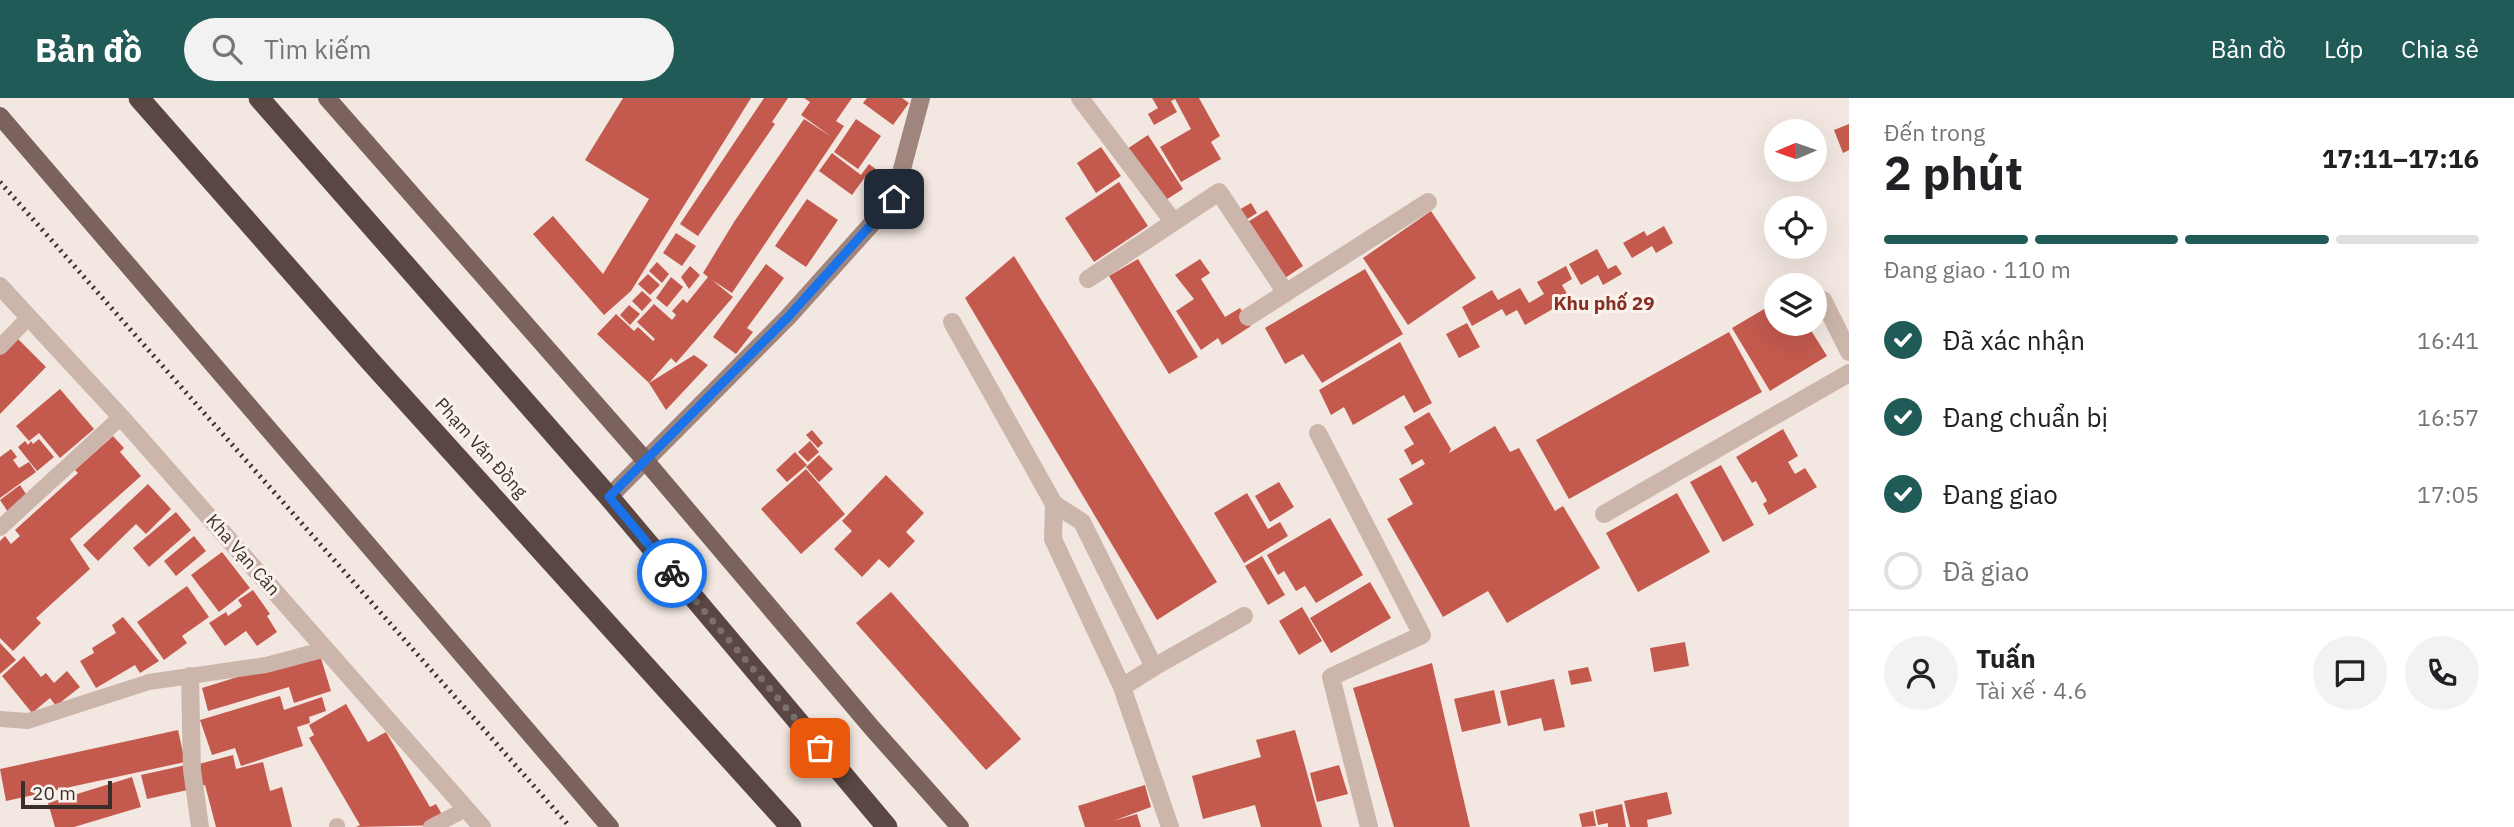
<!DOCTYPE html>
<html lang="vi">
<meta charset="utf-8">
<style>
body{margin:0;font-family:"IBM Plex Sans",sans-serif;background:#f2f2f2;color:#202124;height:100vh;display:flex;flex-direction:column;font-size:26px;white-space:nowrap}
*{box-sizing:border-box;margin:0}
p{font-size:23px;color:#757577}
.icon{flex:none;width:38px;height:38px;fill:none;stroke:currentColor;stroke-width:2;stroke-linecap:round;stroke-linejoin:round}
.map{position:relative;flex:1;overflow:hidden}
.drawer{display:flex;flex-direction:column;background:#fff;width:665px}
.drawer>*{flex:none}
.needle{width:46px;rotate:268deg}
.buttons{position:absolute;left:1764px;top:21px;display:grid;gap:14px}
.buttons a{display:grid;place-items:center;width:63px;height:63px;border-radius:50%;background:#fff;box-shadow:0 7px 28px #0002;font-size:35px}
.scale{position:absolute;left:21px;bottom:18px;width:91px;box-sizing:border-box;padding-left:7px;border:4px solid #3a2e2b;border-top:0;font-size:19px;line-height:24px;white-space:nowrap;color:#3a2e2b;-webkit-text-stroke:5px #faf3ed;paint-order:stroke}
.pin{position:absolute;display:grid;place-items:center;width:60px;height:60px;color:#fff;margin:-30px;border-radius:14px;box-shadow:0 4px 10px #0006}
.courier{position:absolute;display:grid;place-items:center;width:70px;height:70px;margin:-35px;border:5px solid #1a73e8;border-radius:50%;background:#fff;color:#222;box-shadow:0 2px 9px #0007}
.head em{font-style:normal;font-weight:800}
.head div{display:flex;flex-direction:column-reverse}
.head{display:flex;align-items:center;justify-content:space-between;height:119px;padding:0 35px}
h1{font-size:46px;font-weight:800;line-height:52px}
.bar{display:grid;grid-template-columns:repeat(4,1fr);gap:10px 7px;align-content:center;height:84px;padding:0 35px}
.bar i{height:9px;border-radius:5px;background:#e0e0e0}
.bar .on{background:#205b57}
.bar p{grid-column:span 4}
.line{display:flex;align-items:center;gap:18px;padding:0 35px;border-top:2px solid #e0e0e0}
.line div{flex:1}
.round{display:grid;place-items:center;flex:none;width:74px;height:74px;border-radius:37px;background:#f2f2f2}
ol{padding:0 35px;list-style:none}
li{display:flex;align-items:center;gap:21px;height:77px}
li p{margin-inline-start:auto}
li .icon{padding:7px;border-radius:50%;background:#205b57;color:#fff;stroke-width:4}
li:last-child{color:#757577}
li i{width:38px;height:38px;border:4px solid #e0e0e0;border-radius:50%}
header{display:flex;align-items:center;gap:42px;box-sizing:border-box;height:98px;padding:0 35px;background:#205b57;color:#fff}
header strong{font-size:33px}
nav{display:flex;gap:38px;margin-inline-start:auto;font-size:24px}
.search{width:490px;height:63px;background:#f2f2f2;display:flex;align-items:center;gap:18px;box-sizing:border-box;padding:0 24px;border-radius:38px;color:#757577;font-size:26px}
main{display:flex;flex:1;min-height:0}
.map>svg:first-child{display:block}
.building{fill:#c45a4e}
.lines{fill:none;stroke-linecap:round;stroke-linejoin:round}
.lane{stroke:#ccb6ac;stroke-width:16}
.street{stroke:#ccb6ac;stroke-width:18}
.secondary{stroke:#9f857d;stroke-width:18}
.primary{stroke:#7b625c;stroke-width:18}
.highway{stroke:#5a4642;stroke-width:21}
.rail{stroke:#3a2e2b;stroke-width:5;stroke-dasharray:2 5;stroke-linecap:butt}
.done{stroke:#7b6f6b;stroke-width:7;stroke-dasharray:0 12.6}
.route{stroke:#1a73e8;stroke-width:9}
.labels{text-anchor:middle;stroke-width:6;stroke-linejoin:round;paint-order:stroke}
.street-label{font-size:18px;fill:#3a2e2b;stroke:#faf3ed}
.neighbourhood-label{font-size:19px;font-weight:bold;fill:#882f25;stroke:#faf3ed}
</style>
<header>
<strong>Bản đồ</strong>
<div class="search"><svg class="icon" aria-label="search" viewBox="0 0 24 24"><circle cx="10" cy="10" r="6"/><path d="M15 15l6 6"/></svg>Tìm kiếm</div>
<nav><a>Bản đồ</a><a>Lớp</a><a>Chia sẻ</a></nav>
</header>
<main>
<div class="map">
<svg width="1849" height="729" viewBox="0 0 1849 729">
<rect width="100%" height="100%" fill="#f3e8e1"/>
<!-- building -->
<g class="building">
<polygon points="623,0 751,0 631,193 604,217 533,136 553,118 603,176 649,101 585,62"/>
<polygon points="764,0 788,0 772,24 775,26 698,138 680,126"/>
<polygon points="804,0 852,0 836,23 844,28 732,195 712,182 733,199 676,265 671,260 649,285 694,257 708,267 666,312 649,285 597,236 616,216 634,233 638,229 653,243 655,241 637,224 654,206 672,222 676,217 672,213 683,201 687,205 708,179 703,175 734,124 804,21 832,39 801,17 810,4"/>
<polygon points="867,0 902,0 909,5 893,27 863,5"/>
<polygon points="1152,0 1199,0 1220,38 1211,44 1221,61 1181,84 1160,49 1191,31 1175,1 1171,3 1177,14 1154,27 1148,16 1158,10"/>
<polygon points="856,21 881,38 858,71 834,54"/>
<polygon points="1849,26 1849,52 1843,55 1834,32"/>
<polygon points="1148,37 1183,91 1161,105 1127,51"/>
<polygon points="1101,49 1121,78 1096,95 1077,65"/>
<polygon points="832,55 861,77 869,66 882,76 874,86 865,79 852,97 819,73"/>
<polygon points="1119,84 1148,128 1094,164 1065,120"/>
<polygon points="807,101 838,122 806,169 775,148"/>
<polygon points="1251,105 1257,115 1244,123 1237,113"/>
<polygon points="1267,112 1303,168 1282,182 1246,125"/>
<polygon points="1431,113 1476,180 1408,227 1363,160"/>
<polygon points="1664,128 1673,145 1656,155 1652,148 1632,160 1623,145 1644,133 1647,138"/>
<polygon points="676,135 696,148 682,168 663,155"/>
<polygon points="1597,151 1608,171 1616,167 1622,176 1603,187 1598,177 1581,187 1569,166"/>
<polygon points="1014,158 1217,484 1157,522 965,200"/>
<polygon points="1138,161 1198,259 1169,276 1109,178"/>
<polygon points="1200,161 1210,175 1201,181 1225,219 1240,210 1251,228 1222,247 1218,240 1201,252 1176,213 1194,201 1175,177"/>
<polygon points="657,164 669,176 662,185 649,173"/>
<polygon points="766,166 784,180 747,230 753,234 736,256 713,239"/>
<polygon points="690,168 700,177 689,191 681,179"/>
<polygon points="1566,168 1572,181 1562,187 1570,201 1525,227 1517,212 1506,218 1502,211 1472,228 1462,209 1492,192 1498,202 1520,190 1529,205 1544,196 1537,184"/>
<polygon points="1365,171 1403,236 1322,285 1303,256 1285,266 1265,230"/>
<polygon points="648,176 660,187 650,197 638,186"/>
<polygon points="671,179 683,189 667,209 656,200"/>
<polygon points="642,193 652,202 642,213 632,203"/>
<polygon points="1776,204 1776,226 1807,226 1827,258 1770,293 1732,230"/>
<polygon points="629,207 640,216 630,227 620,217"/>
<polygon points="1467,225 1480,249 1459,260 1446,236"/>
<polygon points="11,234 46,269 0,316 0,245"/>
<polygon points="1729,234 1762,294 1569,401 1536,342"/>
<polygon points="1400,244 1432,305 1414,315 1404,297 1353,327 1344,309 1331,317 1319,292"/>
<polygon points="60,291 94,331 60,360 39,335 29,343 16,328"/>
<polygon points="1429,314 1451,351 1449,355 1495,328 1510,354 1519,350 1555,413 1563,408 1600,470 1507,525 1488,493 1443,519 1387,421 1413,406 1399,381 1425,366 1422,361 1412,367 1404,352 1414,346 1404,329"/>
<polygon points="1783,331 1798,358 1788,364 1795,376 1805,370 1817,389 1769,417 1763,406 1767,403 1756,383 1752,385 1736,359"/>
<polygon points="812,332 823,345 818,350 806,337"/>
<polygon points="113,338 124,350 120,354 141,378 70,441 90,471 36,520 41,525 13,553 0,540 0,443 5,438 11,446 20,438 15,432 78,375 75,372"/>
<polygon points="39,341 54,359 37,373 18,349 25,343 28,347 31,343 33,346"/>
<polygon points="810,343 819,354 808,364 798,354"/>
<polygon points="11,351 17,359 13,362 19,370 29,364 36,374 0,400 0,359"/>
<polygon points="795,354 807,367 787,384 776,372"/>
<polygon points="819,357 833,371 819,384 806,369"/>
<polygon points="1721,367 1754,427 1723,444 1690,384"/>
<polygon points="806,371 845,416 801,456 761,411"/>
<polygon points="886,377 924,415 906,434 915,443 889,470 879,461 862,479 834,451 852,433 842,423"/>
<polygon points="1279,384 1294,409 1270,424 1255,398"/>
<polygon points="148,386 171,411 146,436 136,426 98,463 83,447"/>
<polygon points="20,387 28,399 8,414 0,402"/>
<polygon points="1247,395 1268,431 1280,424 1288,438 1244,465 1214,415"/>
<polygon points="1677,395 1710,454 1638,494 1606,435"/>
<polygon points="176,414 191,432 149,469 133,450"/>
<polygon points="1330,420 1363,477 1316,505 1305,488 1296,493 1284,473 1278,477 1267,457"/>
<polygon points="194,438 206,453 176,478 164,463"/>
<polygon points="222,454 250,490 219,514 191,477"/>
<polygon points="1262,458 1285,497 1268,507 1245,468"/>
<polygon points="1370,484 1391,520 1331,555 1310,520"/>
<polygon points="187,488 209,519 182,538 187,545 164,562 137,524"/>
<polygon points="253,492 270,516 267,518 277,534 257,548 246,533 225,548 209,525 226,514 228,518 242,508 238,502"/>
<polygon points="891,494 1021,641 986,672 856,525"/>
<polygon points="1302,509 1322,543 1299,557 1279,523"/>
<polygon points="123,519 159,563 140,575 135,567 96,590 80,563 94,555 92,550 116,535 112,527"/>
<polygon points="1685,544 1689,568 1654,574 1650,550"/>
<polygon points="0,545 16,562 0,576"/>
<polygon points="311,556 320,557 331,593 294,605 289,589 208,613 202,590"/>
<polygon points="24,558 41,579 46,575 54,585 67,573 80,589 56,608 50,600 32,615 2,578"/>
<polygon points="1432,565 1470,729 1394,729 1353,590"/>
<polygon points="1588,569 1592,583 1571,587 1568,573"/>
<polygon points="1554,581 1565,629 1544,633 1541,620 1508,628 1500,593"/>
<polygon points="1494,592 1501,625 1462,634 1454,601"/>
<polygon points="280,598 284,612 322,599 326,613 309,619 310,625 297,629 303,648 241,668 235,650 212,657 200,622"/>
<polygon points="346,606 368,644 386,634 430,709 436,706 448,727 356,729 360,727 309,640 314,637 309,627"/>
<polygon points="178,632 185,664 6,703 0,671"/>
<polygon points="1295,632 1322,729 1261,729 1255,707 1203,721 1192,678 1261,659 1256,642"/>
<polygon points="233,657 236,671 263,664 270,693 282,689 292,729 216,729 205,687 200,688 195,667"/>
<polygon points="186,667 192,691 147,701 141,677"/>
<polygon points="1339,667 1348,696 1317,704 1310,675"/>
<polygon points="132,679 141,709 74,729 55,729 48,705"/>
<polygon points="1145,687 1151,709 1113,723 1137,716 1141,729 1085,729 1078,708"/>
<polygon points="1667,694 1672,716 1647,722 1648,729 1630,729 1624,703"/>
<polygon points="1622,706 1626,729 1608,729 1608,725 1598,727 1595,712"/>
<polygon points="1593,713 1596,728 1582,729 1579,716"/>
</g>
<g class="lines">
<!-- lane -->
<g class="lane">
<polyline points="0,249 29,219"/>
<polyline points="0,430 121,319"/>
<polyline points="0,621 28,623 149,584 266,567 326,551"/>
<polyline points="337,728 337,729"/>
<polyline points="431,729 466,711"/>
</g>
<!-- street -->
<g class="street">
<polyline points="1080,0 1172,122"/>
<polyline points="1088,181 1219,94 1286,195"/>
<polyline points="0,188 121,319 482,729"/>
<polyline points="1823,202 1849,254"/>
<polyline points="1248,219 1428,104"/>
<polyline points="952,224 1054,406 1053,441 1122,589 1170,729"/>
<polyline points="1318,335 1422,537 1331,579 1369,729"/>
<polyline points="1054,406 1082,424 1154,569 1122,589"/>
<polyline points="1604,416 1849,275"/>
<polyline points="1154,569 1244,518"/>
<polyline points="190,578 192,672 200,729"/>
</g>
<!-- secondary -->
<polyline class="secondary" points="609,399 789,218 894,101 921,0"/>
<!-- primary -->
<g class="primary">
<polyline points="327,0 644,361 872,630 960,729"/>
<polyline points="0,18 610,729"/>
</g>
<!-- highway -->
<g class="highway">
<polyline points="139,0 370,263 791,729"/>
<polyline points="259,0 609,399 887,729"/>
</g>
<!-- rail -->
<polyline class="rail" points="0,84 570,729"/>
</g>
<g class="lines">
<!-- done -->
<polyline class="done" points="672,475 820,650"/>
<!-- route -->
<polyline class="route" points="672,475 609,399 789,218 894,101"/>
</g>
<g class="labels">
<!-- street labels -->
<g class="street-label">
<text transform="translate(481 350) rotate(48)" y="6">Phạm Văn Đồng</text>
<text transform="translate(243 457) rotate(49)" y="6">Kha Vạn Cân</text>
</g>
<!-- neighbourhood labels -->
<g class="neighbourhood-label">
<text x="1604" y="212">Khu phố 29</text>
</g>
</g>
</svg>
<div class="buttons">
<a><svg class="needle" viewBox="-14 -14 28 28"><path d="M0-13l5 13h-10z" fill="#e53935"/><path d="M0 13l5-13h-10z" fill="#757577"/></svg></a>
<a><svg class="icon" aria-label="locate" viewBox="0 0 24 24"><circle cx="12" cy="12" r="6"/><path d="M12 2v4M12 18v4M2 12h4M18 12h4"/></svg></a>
<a><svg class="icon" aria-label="layers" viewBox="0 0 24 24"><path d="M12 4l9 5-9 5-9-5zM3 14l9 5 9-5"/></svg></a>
</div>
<div class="scale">20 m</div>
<div class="pin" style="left:820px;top:650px;background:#ea580c"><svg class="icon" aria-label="bag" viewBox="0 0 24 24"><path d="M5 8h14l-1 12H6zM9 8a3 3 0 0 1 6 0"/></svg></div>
<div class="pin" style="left:894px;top:101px;background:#1f2937"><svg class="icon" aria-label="home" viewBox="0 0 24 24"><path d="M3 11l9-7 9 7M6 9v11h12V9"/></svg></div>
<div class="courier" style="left:672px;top:475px"><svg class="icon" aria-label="bike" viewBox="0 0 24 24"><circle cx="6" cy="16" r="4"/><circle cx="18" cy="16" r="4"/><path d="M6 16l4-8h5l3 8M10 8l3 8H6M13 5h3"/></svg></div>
</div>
<section class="drawer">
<div class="head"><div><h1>2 phút</h1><p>Đến trong</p></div><em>17:11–17:16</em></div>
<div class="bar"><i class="on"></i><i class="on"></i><i class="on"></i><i></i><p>Đang giao · 110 m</p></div>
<ol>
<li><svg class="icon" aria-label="check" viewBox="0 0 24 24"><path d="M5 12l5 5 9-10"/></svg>Đã xác nhận<p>16:41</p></li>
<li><svg class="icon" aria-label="check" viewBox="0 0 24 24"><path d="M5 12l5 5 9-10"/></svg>Đang chuẩn bị<p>16:57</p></li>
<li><svg class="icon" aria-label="check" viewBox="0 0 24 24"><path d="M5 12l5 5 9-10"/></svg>Đang giao<p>17:05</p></li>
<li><i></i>Đã giao</li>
</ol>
<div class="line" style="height:126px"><a class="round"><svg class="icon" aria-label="person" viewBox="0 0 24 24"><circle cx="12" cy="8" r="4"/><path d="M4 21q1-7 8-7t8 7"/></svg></a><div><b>Tuấn</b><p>Tài xế · 4.6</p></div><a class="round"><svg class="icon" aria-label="chat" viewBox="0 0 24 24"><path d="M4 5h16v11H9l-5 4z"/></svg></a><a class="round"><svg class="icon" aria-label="phone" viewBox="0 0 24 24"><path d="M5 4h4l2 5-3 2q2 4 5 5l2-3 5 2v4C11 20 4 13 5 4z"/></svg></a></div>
</section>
</main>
